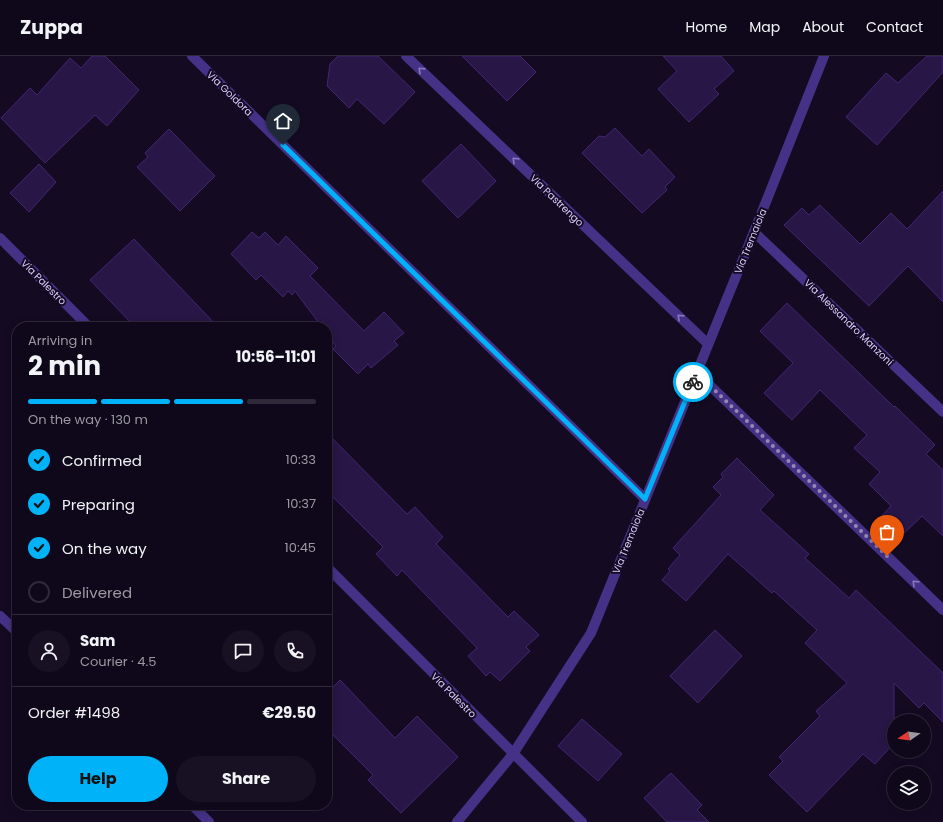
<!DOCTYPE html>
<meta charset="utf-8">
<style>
body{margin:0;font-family:Poppins,sans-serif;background:#181123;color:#f1f3f6;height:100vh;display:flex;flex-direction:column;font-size:15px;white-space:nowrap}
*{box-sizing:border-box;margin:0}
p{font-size:13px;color:#9b9aa2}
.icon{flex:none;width:22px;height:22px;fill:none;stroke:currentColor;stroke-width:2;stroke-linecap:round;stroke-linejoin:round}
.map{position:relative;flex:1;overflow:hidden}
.drawer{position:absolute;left:12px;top:266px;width:320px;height:488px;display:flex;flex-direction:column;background:#0f081a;border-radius:16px;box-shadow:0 2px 10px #0003,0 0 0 1px #2f2939}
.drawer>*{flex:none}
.needle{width:26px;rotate:257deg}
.buttons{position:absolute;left:887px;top:658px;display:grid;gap:8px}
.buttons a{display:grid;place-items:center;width:44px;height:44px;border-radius:50%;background:#0f081a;box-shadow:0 2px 10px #0003,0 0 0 1px #2f2939;font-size:20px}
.pin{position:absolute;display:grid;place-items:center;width:34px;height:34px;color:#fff;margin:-41px -17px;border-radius:50% 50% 50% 0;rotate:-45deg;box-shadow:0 0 4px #0007}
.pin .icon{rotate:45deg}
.courier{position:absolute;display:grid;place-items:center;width:40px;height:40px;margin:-20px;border:3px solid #00b2f8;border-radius:50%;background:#fff;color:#222;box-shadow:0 1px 5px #0007}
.head em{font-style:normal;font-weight:700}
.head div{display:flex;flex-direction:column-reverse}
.head{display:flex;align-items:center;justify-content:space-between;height:68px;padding:0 16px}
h1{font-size:26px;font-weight:700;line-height:30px}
.bar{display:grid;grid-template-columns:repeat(4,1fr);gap:6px 4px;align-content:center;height:48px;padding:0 16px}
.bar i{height:5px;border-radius:3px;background:#2f2939}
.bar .on{background:#00b2f8}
.bar p{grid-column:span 4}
.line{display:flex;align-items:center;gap:10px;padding:0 16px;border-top:1px solid #2f2939}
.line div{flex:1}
.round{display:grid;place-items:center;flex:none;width:42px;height:42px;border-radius:21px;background:#181123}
ol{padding:0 16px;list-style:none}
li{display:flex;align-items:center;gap:12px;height:44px}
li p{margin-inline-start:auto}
li .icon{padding:4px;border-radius:50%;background:#00b2f8;color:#111;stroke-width:4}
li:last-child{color:#9b9aa2}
li i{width:22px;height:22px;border:2px solid #2f2939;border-radius:50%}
.action{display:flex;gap:8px;margin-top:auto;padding:8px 16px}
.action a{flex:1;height:46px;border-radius:24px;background:#00b2f8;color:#111;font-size:16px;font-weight:700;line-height:46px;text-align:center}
.action a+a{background:#181123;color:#f1f3f6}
header{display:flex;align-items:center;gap:24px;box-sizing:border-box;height:56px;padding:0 20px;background:#0f081a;border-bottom:1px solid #2f2939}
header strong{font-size:19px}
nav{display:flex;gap:22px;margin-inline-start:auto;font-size:14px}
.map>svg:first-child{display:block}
.building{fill:#281646;stroke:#432574}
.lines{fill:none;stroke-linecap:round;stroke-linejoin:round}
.minor{stroke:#453287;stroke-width:10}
.oneway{stroke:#8978bd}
.done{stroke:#9689b2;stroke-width:4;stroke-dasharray:0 7.2}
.route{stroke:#00b2f8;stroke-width:5}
.labels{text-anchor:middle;stroke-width:4;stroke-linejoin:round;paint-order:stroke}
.street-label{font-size:10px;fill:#dccdff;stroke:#140b23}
</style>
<header>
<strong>Zuppa</strong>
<nav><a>Home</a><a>Map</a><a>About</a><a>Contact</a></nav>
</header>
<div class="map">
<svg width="943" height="766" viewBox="0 0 943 766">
<rect width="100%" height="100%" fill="#140b23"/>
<!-- building -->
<g class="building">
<polygon points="92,0 105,0 139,34 107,70 95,59 45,107 1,62 30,32 37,39 70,2 81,12"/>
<polygon points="338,0 378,0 415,36 384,68 357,43 349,52 327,30 330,8"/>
<polygon points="462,0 520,0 536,16 507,45"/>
<polygon points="663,0 721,0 734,15 714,33 719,38 689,66 658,33 677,15"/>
<polygon points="927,0 943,0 943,16 877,89 846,61 886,17 898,27"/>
<polygon points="615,72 642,100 649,93 675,121 665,131 667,134 642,157 582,97 599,80 605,81"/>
<polygon points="169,73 215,120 180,155 137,111 148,101 145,97"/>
<polygon points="461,88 496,125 458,162 422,125"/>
<polygon points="39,108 56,126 29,156 10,137"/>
<polygon points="943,135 943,246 908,210 869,250 784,169 802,152 809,159 820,149 860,188 891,157 907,173"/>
<polygon points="252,176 259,182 265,176 278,189 286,180 318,212 310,220 364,275 384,256 404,277 394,285 398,289 371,312 368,308 358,318 333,293 336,290 327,278 327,271 322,271 295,235 292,239 288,235 283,241 261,219 256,224 231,198"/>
<polygon points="134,183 218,271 135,271 90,224"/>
<polygon points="787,247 894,351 895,350 935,389 926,398 943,414 943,480 922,460 900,481 880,462 891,450 869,428 880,416 854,392 867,379 820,334 792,364 764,337 793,307 760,275"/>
<polygon points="327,377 407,458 415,451 443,481 436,488 508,561 514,555 539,579 526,591 530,595 500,625 490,616 486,620 468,600 477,592 402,514 397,520 376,498 383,491 327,435"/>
<polygon points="737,402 774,439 760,454 809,498 805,502 849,542 856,534 943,617 943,666 924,647 919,652 894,627 894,687 875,708 863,698 807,756 769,719 783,705 779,701 820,660 816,655 847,627 805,587 817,574 774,535 772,537 728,498 686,545 662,524 670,515 668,513 680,499 673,492 721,439 713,431 723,421 721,418"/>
<polygon points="715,574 742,600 698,647 670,620"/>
<polygon points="340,624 395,682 417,660 458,701 401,757 368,724 373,719 327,673 327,637"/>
<polygon points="582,663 622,698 598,725 558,690"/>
<polygon points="671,717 702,749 697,754 709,766 667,766 644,742"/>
</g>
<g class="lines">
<!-- minor -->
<g class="minor">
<polyline points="192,0 645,443"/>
<polyline points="406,0 708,288"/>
<polyline points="754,176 943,356"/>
<polyline points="0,182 89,271"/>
<polyline points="697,317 943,554"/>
<polyline points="327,511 582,766"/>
<polyline points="0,560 17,576"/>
<polyline points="192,749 209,766"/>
<polyline points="457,766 513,698 591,577 754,176 824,0"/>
</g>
</g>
<!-- one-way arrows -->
<defs><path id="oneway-chevron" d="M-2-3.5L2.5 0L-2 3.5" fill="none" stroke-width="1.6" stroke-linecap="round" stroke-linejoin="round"/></defs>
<g class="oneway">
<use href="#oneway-chevron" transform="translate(421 14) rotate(-136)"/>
<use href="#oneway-chevron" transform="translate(515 104) rotate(-136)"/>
<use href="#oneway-chevron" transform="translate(680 261) rotate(-136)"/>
<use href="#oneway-chevron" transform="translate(915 527) rotate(-136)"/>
</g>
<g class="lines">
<!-- done -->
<polyline class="done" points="693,326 697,317 887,500"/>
<!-- route -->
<polyline class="route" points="283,89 645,443 693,326"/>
</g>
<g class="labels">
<!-- street labels -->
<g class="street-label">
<text transform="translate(230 37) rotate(44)" y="4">Via Goldora</text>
<text transform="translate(557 144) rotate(44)" y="4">Via Pastrengo</text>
<text transform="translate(750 185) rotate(-68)" y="4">Via Tremaiola</text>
<text transform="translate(44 226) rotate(45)" y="4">Via Palestro</text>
<text transform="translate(849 266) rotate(44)" y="4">Via Alessandro Manzoni</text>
<text transform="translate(628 485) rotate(-68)" y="4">Via Tremaiola</text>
<text transform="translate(454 639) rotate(45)" y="4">Via Palestro</text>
</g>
</g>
</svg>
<div class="buttons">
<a><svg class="needle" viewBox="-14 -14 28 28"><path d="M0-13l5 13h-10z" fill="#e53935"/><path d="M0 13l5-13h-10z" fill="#9b9aa2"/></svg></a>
<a><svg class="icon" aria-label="layers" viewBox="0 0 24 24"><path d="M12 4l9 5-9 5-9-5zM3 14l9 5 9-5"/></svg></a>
</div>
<div class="pin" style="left:887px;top:500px;background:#ea580c"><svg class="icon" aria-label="bag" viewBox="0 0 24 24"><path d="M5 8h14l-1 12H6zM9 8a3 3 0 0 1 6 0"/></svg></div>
<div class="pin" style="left:283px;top:89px;background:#1f2937"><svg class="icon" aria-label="home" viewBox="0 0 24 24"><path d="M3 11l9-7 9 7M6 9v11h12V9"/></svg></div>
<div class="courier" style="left:693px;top:326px"><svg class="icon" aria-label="bike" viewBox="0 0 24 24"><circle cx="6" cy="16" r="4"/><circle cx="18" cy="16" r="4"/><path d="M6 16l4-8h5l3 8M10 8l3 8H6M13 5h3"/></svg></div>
<section class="drawer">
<div class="head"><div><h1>2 min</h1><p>Arriving in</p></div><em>10:56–11:01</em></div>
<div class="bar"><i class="on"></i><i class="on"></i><i class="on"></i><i></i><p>On the way · 130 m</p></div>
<ol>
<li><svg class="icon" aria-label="check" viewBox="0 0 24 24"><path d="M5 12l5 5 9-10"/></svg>Confirmed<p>10:33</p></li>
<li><svg class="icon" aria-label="check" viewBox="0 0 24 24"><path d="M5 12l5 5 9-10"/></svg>Preparing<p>10:37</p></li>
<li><svg class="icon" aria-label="check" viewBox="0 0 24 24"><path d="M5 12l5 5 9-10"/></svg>On the way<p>10:45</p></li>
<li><i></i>Delivered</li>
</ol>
<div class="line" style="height:72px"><a class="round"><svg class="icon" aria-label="person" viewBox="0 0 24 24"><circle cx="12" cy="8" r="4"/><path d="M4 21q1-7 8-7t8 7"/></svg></a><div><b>Sam</b><p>Courier · 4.5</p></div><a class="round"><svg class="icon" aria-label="chat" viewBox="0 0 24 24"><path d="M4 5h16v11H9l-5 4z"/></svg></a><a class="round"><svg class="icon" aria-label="phone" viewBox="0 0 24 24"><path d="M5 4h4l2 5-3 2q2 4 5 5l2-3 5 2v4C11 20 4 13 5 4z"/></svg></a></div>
<div class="line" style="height:52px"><div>Order #1498</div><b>€29.50</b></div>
<div class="action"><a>Help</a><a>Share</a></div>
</section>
</div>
